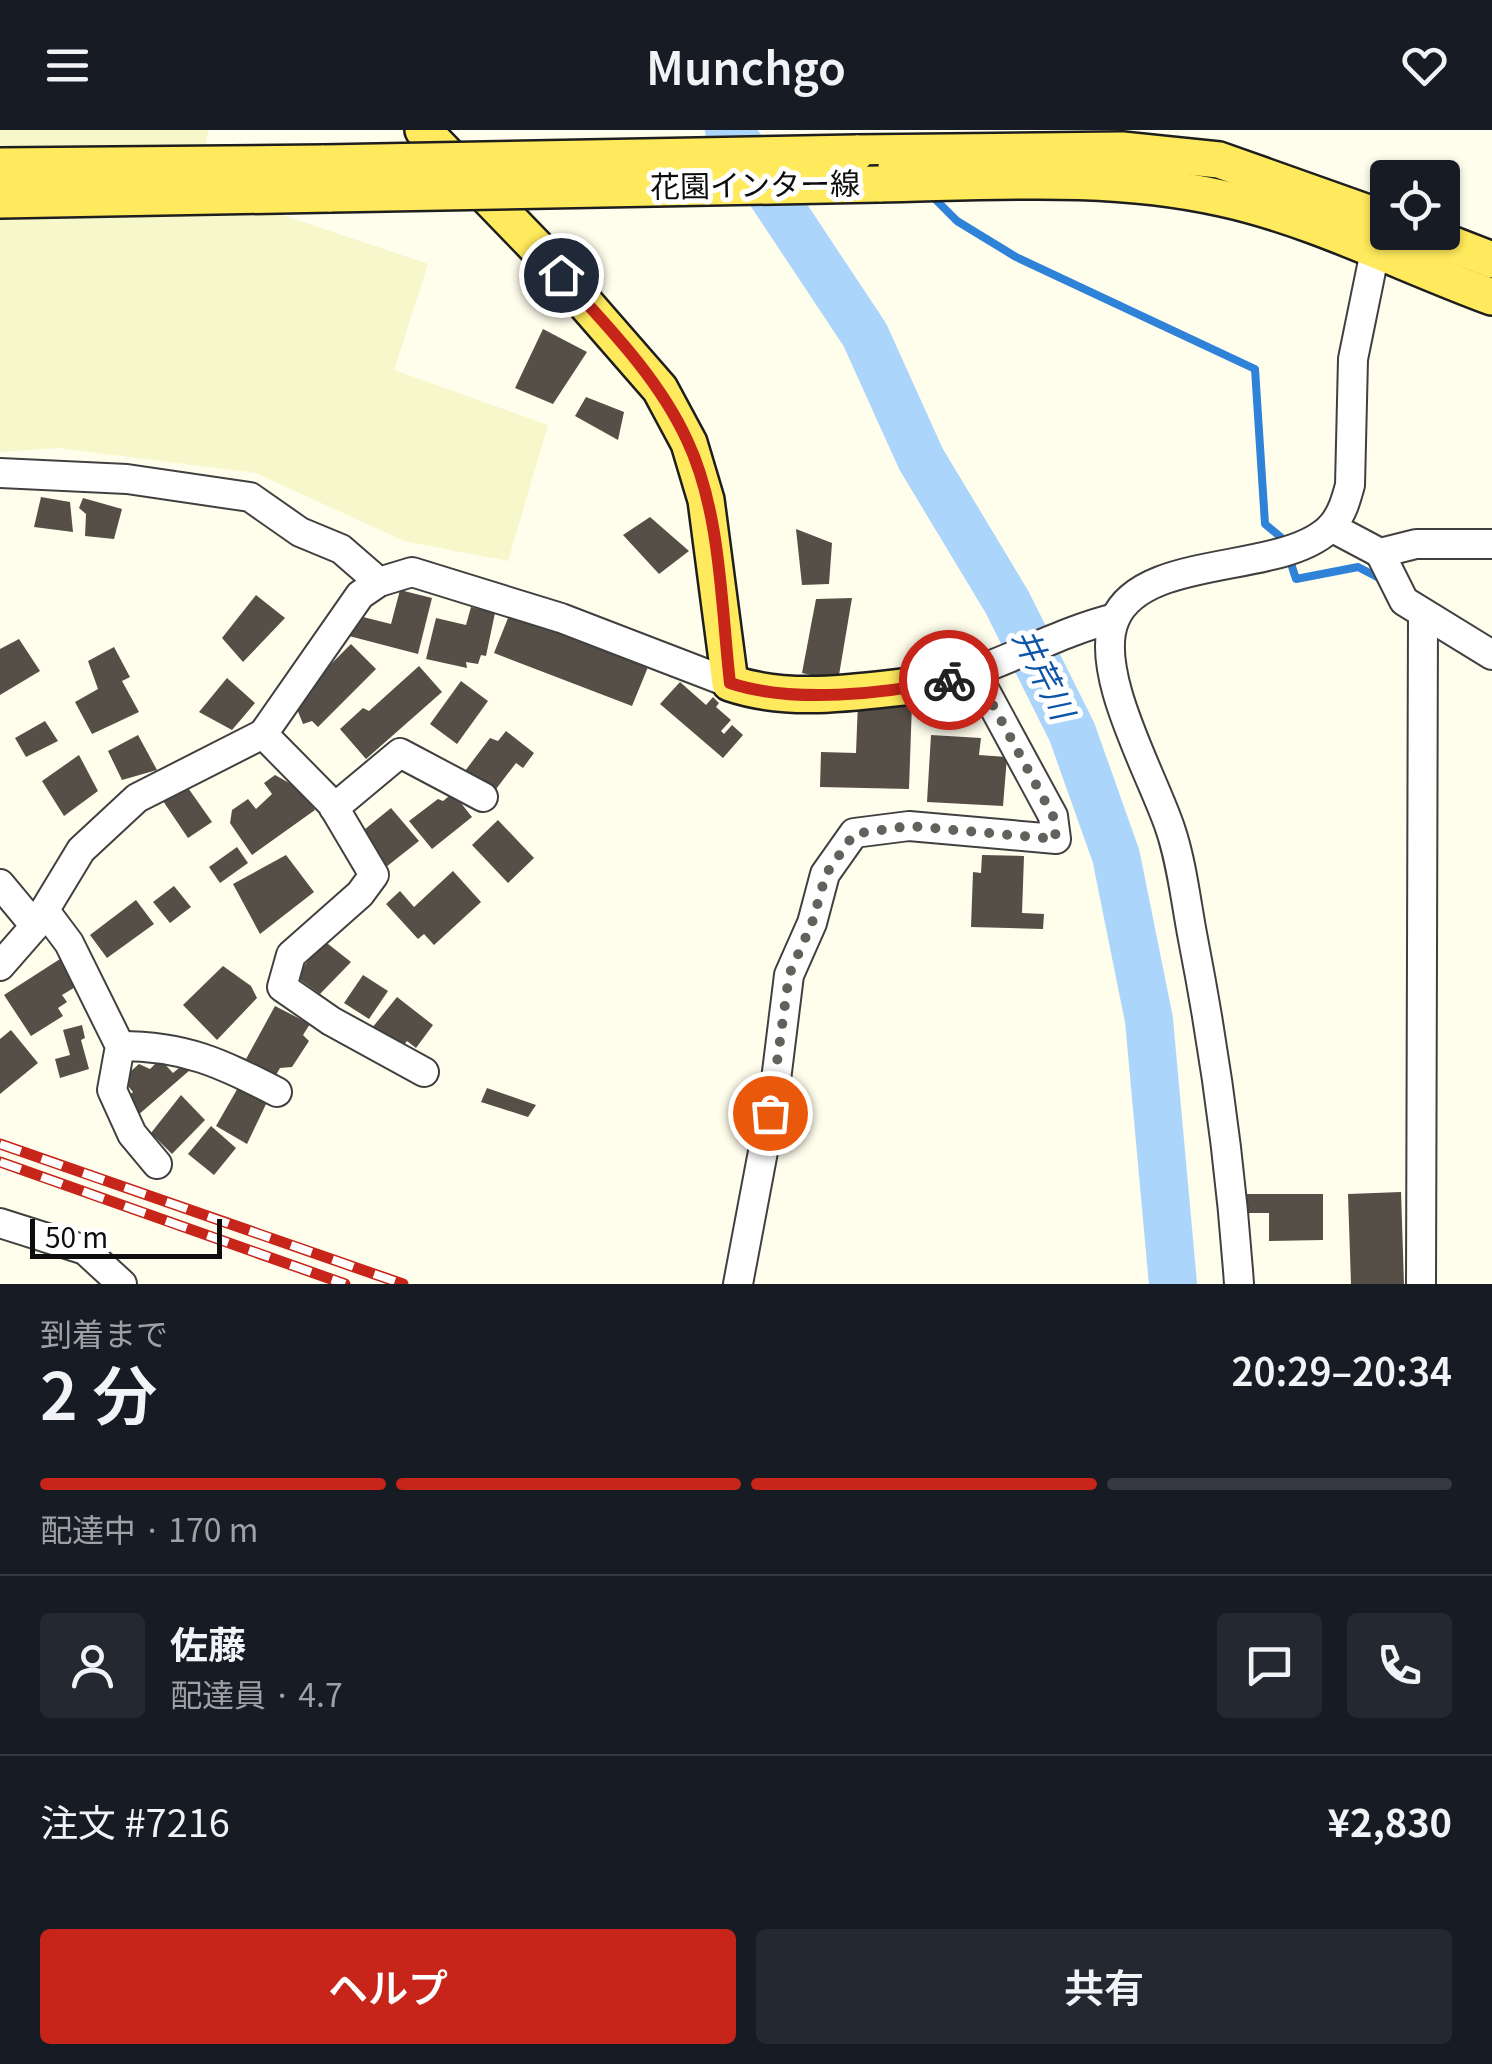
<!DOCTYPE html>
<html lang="ja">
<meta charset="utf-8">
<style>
body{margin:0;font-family:Georgia,"Noto Sans JP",serif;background:#242831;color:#f1f3f6;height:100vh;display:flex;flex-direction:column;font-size:38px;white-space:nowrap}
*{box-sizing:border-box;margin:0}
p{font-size:32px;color:#9ea1a6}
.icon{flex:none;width:55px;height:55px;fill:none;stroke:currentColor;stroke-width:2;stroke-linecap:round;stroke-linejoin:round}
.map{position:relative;height:1154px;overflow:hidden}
.details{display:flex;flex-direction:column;background:#171b24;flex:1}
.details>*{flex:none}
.fabs{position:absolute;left:1370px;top:30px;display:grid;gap:20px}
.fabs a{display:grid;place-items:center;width:90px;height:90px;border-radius:10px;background:#171b24;box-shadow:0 2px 8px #0004;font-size:50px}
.scale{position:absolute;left:30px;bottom:25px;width:192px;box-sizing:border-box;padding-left:10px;border:5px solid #0d0d0d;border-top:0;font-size:28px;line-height:35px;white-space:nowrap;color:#0d0d0d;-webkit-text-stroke:8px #fff;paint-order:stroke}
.pin{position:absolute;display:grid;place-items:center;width:85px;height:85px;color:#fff;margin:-42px;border:5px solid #fff;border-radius:50%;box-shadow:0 2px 10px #0007}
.courier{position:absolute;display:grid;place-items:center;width:100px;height:100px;margin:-50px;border:8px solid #c7241a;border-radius:50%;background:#fff;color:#222;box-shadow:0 2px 12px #0007}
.headline em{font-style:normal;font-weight:600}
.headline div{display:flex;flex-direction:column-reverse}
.headline{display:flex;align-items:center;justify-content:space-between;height:170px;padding:0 40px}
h1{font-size:65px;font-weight:600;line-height:75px}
.bar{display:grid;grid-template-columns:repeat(4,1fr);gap:15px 10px;align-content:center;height:120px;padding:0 40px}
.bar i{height:12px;border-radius:8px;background:#363941}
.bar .active{background:#c7241a}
.bar p{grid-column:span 4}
.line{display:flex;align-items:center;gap:25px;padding:0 40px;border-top:2px solid #363941}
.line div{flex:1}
.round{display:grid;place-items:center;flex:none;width:105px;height:105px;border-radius:10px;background:#242831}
.primary-button{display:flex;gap:20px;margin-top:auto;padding:20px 40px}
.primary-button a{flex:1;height:115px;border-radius:10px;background:#c7241a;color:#fff;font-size:40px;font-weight:600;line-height:115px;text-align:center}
.primary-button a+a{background:#242831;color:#f1f3f6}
header{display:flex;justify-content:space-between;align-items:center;height:130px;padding:0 40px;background:#171b24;font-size:45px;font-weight:600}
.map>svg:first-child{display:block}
.farmland{fill:#f6f7ca}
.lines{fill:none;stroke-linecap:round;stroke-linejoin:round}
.stream{stroke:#2e82d8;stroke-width:8}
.river{stroke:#acd5fb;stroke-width:48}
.building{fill:#564f48}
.minor-casing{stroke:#404040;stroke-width:32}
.major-casing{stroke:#1e1e1e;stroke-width:40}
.minor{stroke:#fff;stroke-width:28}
.major{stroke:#ffe95c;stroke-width:35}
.rail-casing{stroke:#c7241a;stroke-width:11}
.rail{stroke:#fff;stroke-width:8;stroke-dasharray:22;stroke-linecap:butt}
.major-bridge-casing{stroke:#1e1e1e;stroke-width:40;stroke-linecap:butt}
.major-bridge{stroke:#ffe95c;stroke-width:35}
.done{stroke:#62615b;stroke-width:10;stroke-dasharray:0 18}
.route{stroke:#c7241a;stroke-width:12}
.labels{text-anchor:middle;stroke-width:10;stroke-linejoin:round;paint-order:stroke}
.street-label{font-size:30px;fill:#0d0d0d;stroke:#fff}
.water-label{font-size:32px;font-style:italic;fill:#0c54a8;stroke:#fff}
</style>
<header><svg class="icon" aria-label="menu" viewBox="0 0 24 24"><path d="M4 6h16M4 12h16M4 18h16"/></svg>Munchgo<svg class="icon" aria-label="heart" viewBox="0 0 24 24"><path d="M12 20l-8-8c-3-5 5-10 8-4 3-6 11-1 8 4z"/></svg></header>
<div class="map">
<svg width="1492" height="1154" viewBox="0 0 1492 1154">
<rect width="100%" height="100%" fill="#fffdec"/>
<!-- farmland -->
<polygon class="farmland" points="0,0 208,0 200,57 428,134 394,240 548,295 508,431 404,411 256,343 58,318 0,322"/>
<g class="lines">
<!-- stream -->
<polyline class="stream" points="931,65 957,91 1016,127 1255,239 1265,394 1283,409 1296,449 1358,437 1383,450"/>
<!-- river -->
<polyline class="river" points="729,0 865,205 921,329 1007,472 1072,602 1116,726 1149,890 1173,1154"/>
</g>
<!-- building -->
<g class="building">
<polygon points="543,199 587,222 553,274 515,258"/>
<polygon points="586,267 624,282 618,310 575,286"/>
<polygon points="41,367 70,372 73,402 34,397"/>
<polygon points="83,368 122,379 114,409 85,406 86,384 79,378"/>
<polygon points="650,387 689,421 659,444 623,405"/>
<polygon points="796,399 832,413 829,454 802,455"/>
<polygon points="400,460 432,468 418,524 349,506 355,485 391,494"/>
<polygon points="256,465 285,488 243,532 222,508"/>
<polygon points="852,468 838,551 802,543 816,469"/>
<polygon points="471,477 495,483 486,526 481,525 478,534 466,532 467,538 426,529 436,488 466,495"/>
<polygon points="510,483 648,537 632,576 494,523"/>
<polygon points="19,509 40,541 0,565 0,519"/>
<polygon points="351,514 376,539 318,597 312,591 303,594 297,579 319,546"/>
<polygon points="114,517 130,547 122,551 139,582 92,604 75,572 98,559 88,531"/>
<polygon points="419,536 442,562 366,629 340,599 363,578 369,581"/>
<polygon points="227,548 255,573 232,600 199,582"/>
<polygon points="461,551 488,571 457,614 430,594"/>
<polygon points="680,552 706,575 713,567 719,573 716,577 731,590 721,601 724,604 732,595 743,605 723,628 660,574"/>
<polygon points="858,571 912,573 909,659 820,657 821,622 856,623"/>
<polygon points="45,591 58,611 26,627 15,608"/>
<polygon points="506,601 534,623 523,638 516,633 493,663 465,641 490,608 498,611"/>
<polygon points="138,605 157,640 122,650 108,621"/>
<polygon points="931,605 981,608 979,625 1007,627 1003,676 927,672"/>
<polygon points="79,625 98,661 64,686 42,651"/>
<polygon points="275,645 300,659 315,680 252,725 230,693 232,680 248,669 256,679 272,664 264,653"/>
<polygon points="186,655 212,692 188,708 163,671"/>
<polygon points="453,663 472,687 432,719 409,691 438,669 443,671"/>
<polygon points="391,678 419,711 386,737 359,704"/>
<polygon points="498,690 534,728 508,753 472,715"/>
<polygon points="237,717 248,733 220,753 209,737"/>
<polygon points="286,725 314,762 260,804 233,754"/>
<polygon points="982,725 1024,726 1022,783 1044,784 1043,799 971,797 973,742 981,743"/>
<polygon points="453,741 481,772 434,815 424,804 418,809 386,774 400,761 414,777"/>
<polygon points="174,756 191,777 170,793 153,772"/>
<polygon points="136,770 154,794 107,828 90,805"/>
<polygon points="323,810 351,832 320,864 296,847"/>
<polygon points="60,829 77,856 62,865 67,872 58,878 63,886 31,906 4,865"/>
<polygon points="223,836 251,856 257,868 217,910 183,875"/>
<polygon points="363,845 388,861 369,889 344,873"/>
<polygon points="397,867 433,895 416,918 407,911 400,920 372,898"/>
<polygon points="275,876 310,894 303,905 309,911 292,937 280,938 276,945 246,929"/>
<polygon points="82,895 85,908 81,910 89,939 60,948 55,929 70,925 63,900"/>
<polygon points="11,900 38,933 0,964 0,909"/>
<polygon points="160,929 173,943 186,932 190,940 137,986 123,971 133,962 122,949 139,934 150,939"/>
<polygon points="239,956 267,972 247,1014 216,996"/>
<polygon points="487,958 536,975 528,987 481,972"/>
<polygon points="181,965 205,990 172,1024 151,1003"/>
<polygon points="211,996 236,1018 214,1045 188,1024"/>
<polygon points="1401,1062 1404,1154 1351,1154 1348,1064"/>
<polygon points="1246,1064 1323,1064 1323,1110 1269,1111 1269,1083 1245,1083"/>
</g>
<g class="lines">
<!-- minor casing -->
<g class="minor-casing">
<g id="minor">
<polyline points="0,343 127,349 250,367 300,402 341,419 379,452"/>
<polyline points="1331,397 1380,423 1416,414 1492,414"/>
<polyline points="1380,423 1404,471 1492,525"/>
<path d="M 931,554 C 996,540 1051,504 1115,488"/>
<polyline points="263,604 332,674 374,745 360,764 291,825 282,857 331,891 424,942"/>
<polyline points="334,678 400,623 483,667"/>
<polyline points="0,754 35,796"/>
<polyline points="45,781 69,813 120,916 112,960 132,1004 157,1034"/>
<polyline points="0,836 35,796 81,720 137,668 263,604 360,465 379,452 412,442 561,488 730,553"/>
<path d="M 120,916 C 186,916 220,933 277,962"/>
<polyline points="0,1093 85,1120 122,1154"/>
<polyline points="738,1154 775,958 789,845 812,793 825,744 854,703 909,696 1056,709 1053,686 976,544"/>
<path d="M 1239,1154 C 1231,1038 1215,922 1193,809 C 1186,773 1182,733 1170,698 C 1153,646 1092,541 1115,489 C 1144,422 1286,446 1332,396 C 1342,384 1346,370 1350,355 L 1353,229 L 1375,121"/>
<polyline points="1421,1154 1423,487"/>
</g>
</g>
<!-- major casing -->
<g class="major-casing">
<g id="major">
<path d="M 423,0 L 538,119 L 660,259 L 689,313 L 706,370 L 730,553 C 795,575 865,560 931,554"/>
<polyline points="856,23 1122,20 1219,30 1388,90"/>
<polyline points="0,36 324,33"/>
<path d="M 879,54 C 991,52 1110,43 1221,68 C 1314,88 1402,134 1492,167"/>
<polyline points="0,70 331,64"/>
<polyline points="1420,102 1492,130"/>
</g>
</g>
<!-- minor -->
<use href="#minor" class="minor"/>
<!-- major -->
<use href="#major" class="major"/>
<!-- rail casing -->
<g class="rail-casing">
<g id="rail">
<polyline points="0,1014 403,1154"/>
<polyline points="0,1032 345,1154"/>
</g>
</g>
<!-- rail -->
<use href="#rail" class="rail"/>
<!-- major-bridge casing -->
<g class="major-bridge-casing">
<g id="major-bridge">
<polyline points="324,33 856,23"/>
<polyline points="331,64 879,54"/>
</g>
</g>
<!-- major-bridge -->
<use href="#major-bridge" class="major-bridge"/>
</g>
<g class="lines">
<!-- done -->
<polyline class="done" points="770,983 789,845 812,793 826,744 854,704 909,696 1056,709 1053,686 976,544 949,550"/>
<!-- route -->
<path class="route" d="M 561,145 C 607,196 658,247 687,310 C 721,382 721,475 730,553 C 793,574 884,564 949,550"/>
</g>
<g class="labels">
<!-- street labels -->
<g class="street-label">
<text transform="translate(755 56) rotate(-1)" y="10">花園インター線</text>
</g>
<!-- water labels -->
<g class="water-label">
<text transform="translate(1043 544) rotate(64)" y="11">井芹川</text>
</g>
</g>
</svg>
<div class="fabs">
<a><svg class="icon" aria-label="locate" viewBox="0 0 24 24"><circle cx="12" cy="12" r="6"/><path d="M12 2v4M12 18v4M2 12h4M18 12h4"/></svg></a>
</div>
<div class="scale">50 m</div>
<div class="pin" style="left:770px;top:983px;background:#ea580c"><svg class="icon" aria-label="bag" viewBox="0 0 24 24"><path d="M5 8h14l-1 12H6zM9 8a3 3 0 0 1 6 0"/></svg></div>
<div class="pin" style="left:561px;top:145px;background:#1f2937"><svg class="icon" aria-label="home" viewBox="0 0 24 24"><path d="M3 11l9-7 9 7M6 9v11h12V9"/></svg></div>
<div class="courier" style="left:949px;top:550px"><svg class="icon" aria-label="bike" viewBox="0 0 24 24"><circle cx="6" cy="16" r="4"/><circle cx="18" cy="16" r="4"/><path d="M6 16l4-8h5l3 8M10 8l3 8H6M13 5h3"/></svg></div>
</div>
<section class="details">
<div class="headline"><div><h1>2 分</h1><p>到着まで</p></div><em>20:29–20:34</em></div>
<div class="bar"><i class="active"></i><i class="active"></i><i class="active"></i><i></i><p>配達中 · 170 m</p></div>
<div class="line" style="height:180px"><a class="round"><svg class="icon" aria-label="person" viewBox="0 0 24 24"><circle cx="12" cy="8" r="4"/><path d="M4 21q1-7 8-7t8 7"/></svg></a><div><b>佐藤</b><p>配達員 · 4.7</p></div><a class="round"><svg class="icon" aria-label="chat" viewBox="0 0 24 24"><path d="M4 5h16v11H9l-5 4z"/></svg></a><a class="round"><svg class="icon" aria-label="phone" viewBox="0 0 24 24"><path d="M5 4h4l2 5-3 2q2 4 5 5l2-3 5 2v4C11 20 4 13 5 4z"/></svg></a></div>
<div class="line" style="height:130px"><div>注文 #7216</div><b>¥2,830</b></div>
<div class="primary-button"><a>ヘルプ</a><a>共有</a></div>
</section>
